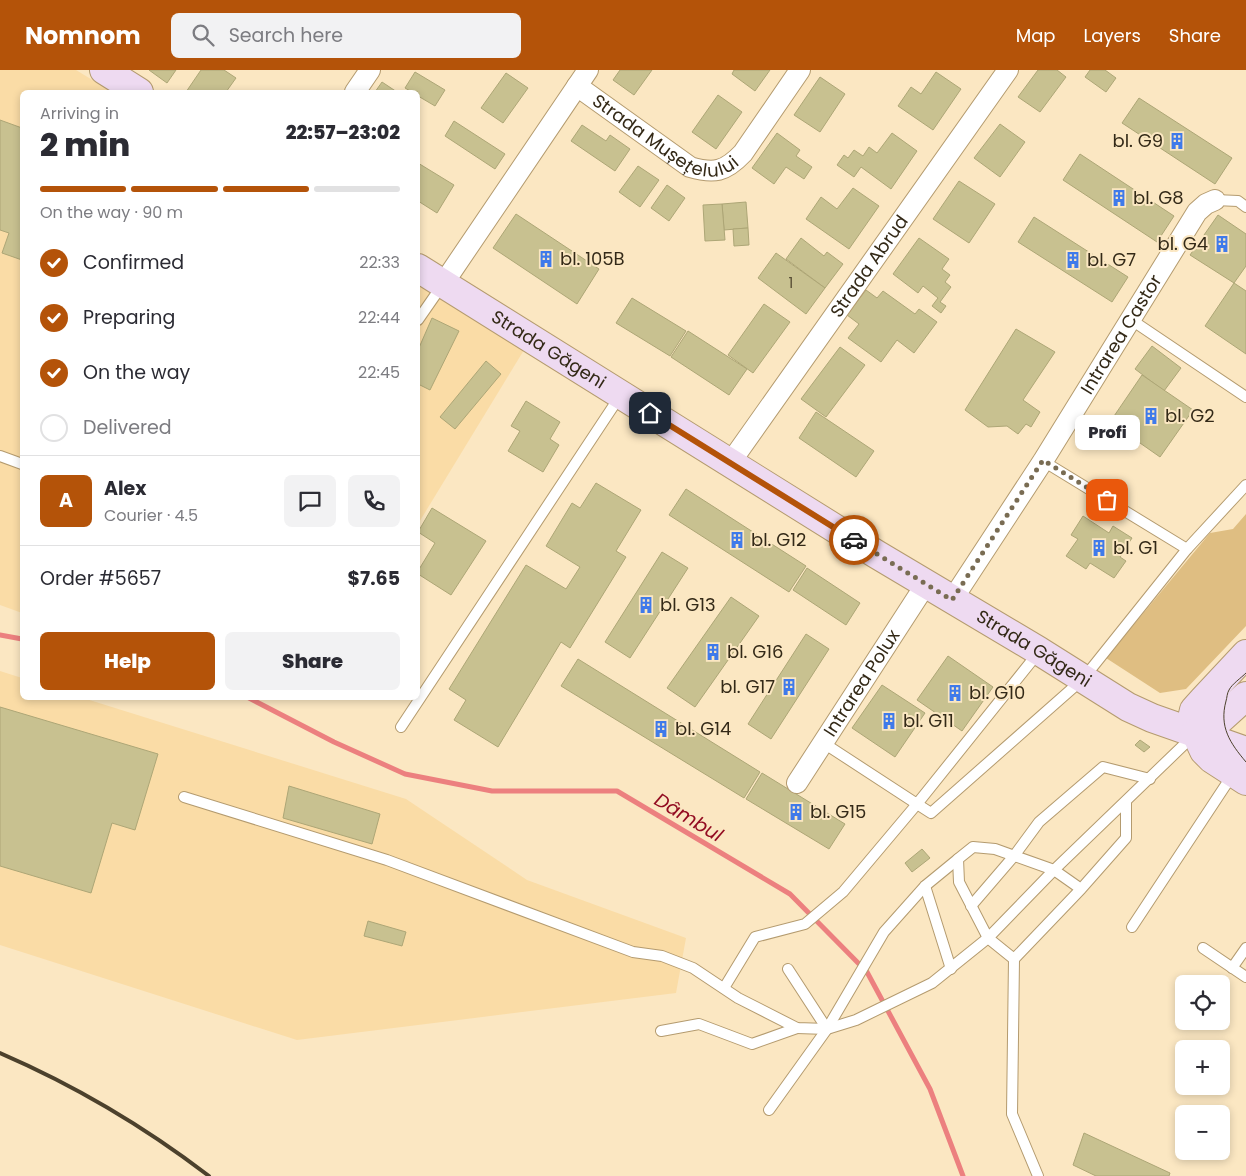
<!DOCTYPE html>
<meta charset="utf-8">
<style>
body{margin:0;font-family:Poppins,sans-serif;background:#f2f2f3;color:#2b2b33;height:100vh;display:flex;flex-direction:column;font-size:19px;white-space:nowrap}
*{box-sizing:border-box;margin:0}
p{font-size:16px;color:#7c7c81}
.icon{flex:none;width:28px;height:28px;fill:none;stroke:currentColor;stroke-width:2;stroke-linecap:round;stroke-linejoin:round}
.map{position:relative;flex:1;overflow:hidden}
.panel{position:absolute;left:20px;top:20px;width:400px;height:610px;display:flex;flex-direction:column;background:#fff;border-radius:8px;box-shadow:0 2px 8px #0003}
.panel>*{flex:none}
.fabs{position:absolute;left:1175px;top:905px;display:grid;gap:10px}
.fabs a{display:grid;place-items:center;width:55px;height:55px;border-radius:8px;background:#fff;box-shadow:0 2px 8px #0003;font-size:25px}
.pin{position:absolute;display:grid;place-items:center;width:42px;height:42px;color:#fff;margin:-21px;border-radius:10px;box-shadow:0 2px 8px #0006}
.courier{position:absolute;display:grid;place-items:center;width:50px;height:50px;margin:-25px;border:4px solid #b45309;border-radius:50%;background:#fff;color:#222;box-shadow:0 1px 6px #0007}
.bubble{position:absolute;height:35px;border-radius:8px;background:#fff;box-shadow:0 2px 8px #0003;font-size:16px;font-weight:800;line-height:35px;text-align:center}
.summary em{font-style:normal;font-weight:800}
.summary div{display:flex;flex-direction:column-reverse}
.summary{display:flex;align-items:center;justify-content:space-between;height:85px;padding:0 20px}
h1{font-size:32px;font-weight:800;line-height:38px}
.bar{display:grid;grid-template-columns:repeat(4,1fr);gap:8px 5px;align-content:center;height:60px;padding:0 20px}
.bar i{height:6px;border-radius:4px;background:#e1e1e2}
.bar .active{background:#b45309}
.bar p{grid-column:span 4}
.line{display:flex;align-items:center;gap:12px;padding:0 20px;border-top:1px solid #e1e1e2}
.line div{flex:1}
.round{display:grid;place-items:center;flex:none;width:52px;height:52px;border-radius:8px;background:#f2f2f3}
ol{padding:0 20px;list-style:none}
li{display:flex;align-items:center;gap:15px;height:55px}
li p{margin-inline-start:auto}
li .icon{padding:5px;border-radius:50%;background:#b45309;color:#fff;stroke-width:4}
li:last-child{color:#7c7c81}
li i{width:28px;height:28px;border:2px solid #e1e1e2;border-radius:50%}
.button{display:flex;gap:10px;margin-top:auto;padding:10px 20px}
.button a{flex:1;height:58px;border-radius:8px;background:#b45309;color:#fff;font-size:20px;font-weight:800;line-height:58px;text-align:center}
.button a+a{background:#f2f2f3;color:#2b2b33}
header{display:flex;align-items:center;gap:30px;box-sizing:border-box;height:70px;padding:0 25px;background:#b45309;color:#fff}
header strong{font-size:24px}
nav{display:flex;gap:28px;margin-inline-start:auto;font-size:18px}
.search{width:350px;height:45px;background:#f2f2f3;display:flex;align-items:center;gap:12px;box-sizing:border-box;padding:0 18px;border-radius:8px;color:#7c7c81;font-size:19px}
.map>svg:first-child{display:block}
.built{fill:#fadca6}
.green{fill:#dfbe82}
.lines{fill:none;stroke-linecap:round;stroke-linejoin:round}
.stream{stroke:#ec807f;stroke-width:5}
.building{fill:#c8c190;stroke:#ada676}
.lane-casing{stroke:#b49b6f;stroke-width:12}
.street-casing{stroke:#b49b6f;stroke-width:22}
.secondary-casing{stroke:#b49b6f;stroke-width:30}
.lane{stroke:#fff;stroke-width:10}
.street{stroke:#fff;stroke-width:20}
.secondary{stroke:#eedaf1;stroke-width:28}
.tram{stroke:#4c412c;stroke-width:1}
.rail{stroke:#4c412c;stroke-width:4}
.done{stroke:#796c53;stroke-width:5;stroke-dasharray:0 9}
.route{stroke:#b45309;stroke-width:6}
.labels{text-anchor:middle;stroke-width:4;stroke-linejoin:round;paint-order:stroke}
.number-label{font-size:15px;fill:#584f35}
.street-label{font-size:18px;fill:#332917;stroke:#fbe7c2}
.poi-label{font-size:18px;fill:#332917;stroke:#fbe7c2;text-anchor:start}
.water-label{font-size:19px;font-style:italic;fill:#930d22;stroke:#fbe7c2}
</style>
<header>
<strong>Nomnom</strong>
<div class="search"><svg class="icon" aria-label="search" viewBox="0 0 24 24"><circle cx="10" cy="10" r="6"/><path d="M15 15l6 6"/></svg>Search here</div>
<nav><a>Map</a><a>Layers</a><a>Share</a></nav>
</header>
<div class="map">
<svg width="1246" height="1106" viewBox="0 0 1246 1106">
<rect width="100%" height="100%" fill="#fbe7c2"/>
<!-- built -->
<g class="built">
<polygon points="0,0 76,0 112,22 22,22 22,543 0,535"/>
<polygon points="418,215 524,280 418,454"/>
<polygon points="0,601 22,608 22,628 83,628 406,729 527,810 686,868 676,923 297,970 0,875"/>
</g>
<!-- green -->
<polygon class="green" points="1246,444 1246,556 1186,619 1160,623 1106,588 1210,463 1233,459"/>
<g class="lines">
<!-- stream -->
<g class="stream">
<polyline points="0,565 22,569"/>
<polyline points="249,628 334,672 405,704 492,721 617,721 790,824 867,902 930,1019 963,1106"/>
</g>
</g>
<!-- building -->
<g class="building">
<polygon points="149,0 176,0 167,13"/>
<polygon points="201,0 224,0 236,8 226,22 186,22"/>
<polygon points="620,0 652,0 634,25 613,10"/>
<polygon points="734,0 770,0 755,21 732,4"/>
<polygon points="1038,0 1057,0 1066,7 1040,42 1018,27"/>
<polygon points="1090,0 1105,0 1116,8 1106,22 1085,7"/>
<polygon points="415,2 445,20 435,36 418,26 418,22 412,22 405,18"/>
<polygon points="936,2 961,19 933,60 898,36 911,17 921,24"/>
<polygon points="506,3 528,18 503,53 481,38"/>
<polygon points="820,7 845,24 820,62 794,45"/>
<polygon points="382,12 397,22 375,22"/>
<polygon points="718,25 742,42 716,79 692,62"/>
<polygon points="1139,28 1232,88 1215,114 1122,53"/>
<polygon points="0,50 22,58 22,190 2,183 9,163 0,160"/>
<polygon points="454,51 505,84 495,99 445,66"/>
<polygon points="1000,54 1025,72 1000,107 974,88"/>
<polygon points="582,55 606,71 610,65 630,79 615,101 571,71"/>
<polygon points="777,63 800,80 796,86 812,97 804,109 786,97 774,114 752,98"/>
<polygon points="892,63 917,81 891,119 861,97 854,107 837,95 844,85 848,88 854,80 863,86 869,77 877,83"/>
<polygon points="1080,84 1174,146 1157,172 1063,110"/>
<polygon points="418,93 454,115 437,143 418,131"/>
<polygon points="638,96 659,110 640,137 619,122"/>
<polygon points="959,111 995,134 969,173 933,149"/>
<polygon points="667,115 685,128 669,151 651,138"/>
<polygon points="853,118 879,136 849,179 806,149 821,127 837,139"/>
<polygon points="746,132 748,158 724,160 722,134"/>
<polygon points="722,134 725,170 705,171 703,135"/>
<polygon points="516,144 599,199 577,234 493,178"/>
<polygon points="1218,145 1246,164 1246,196 1234,213 1190,185"/>
<polygon points="1034,147 1128,207 1112,232 1018,172"/>
<polygon points="748,158 749,175 734,176 733,159"/>
<polygon points="801,168 824,186 827,182 843,194 825,218 786,189"/>
<polygon points="919,168 949,189 942,199 950,205 945,212 951,217 940,232 946,236 941,243 932,236 938,228 923,216 918,223 893,204"/>
<polygon points="776,183 825,218 806,244 758,208"/>
<polygon points="1234,213 1246,221 1246,284 1205,256"/>
<polygon points="866,220 877,228 883,221 915,244 919,239 937,252 914,283 897,270 881,292 848,268 859,254 847,245"/>
<polygon points="632,228 686,261 670,286 616,253"/>
<polygon points="764,234 790,252 753,303 728,285"/>
<polygon points="432,248 459,261 430,320 418,314 418,280"/>
<polygon points="1016,259 1055,282 1023,330 1040,342 1031,357 1026,354 1018,364 1007,356 988,357 965,340"/>
<polygon points="688,261 747,299 729,325 671,287"/>
<polygon points="1152,276 1181,298 1164,321 1135,299"/>
<polygon points="840,277 865,295 826,347 801,329"/>
<polygon points="486,291 501,304 455,359 440,347"/>
<polygon points="1142,305 1193,340 1160,387 1110,352"/>
<polygon points="526,331 560,352 550,369 559,375 543,402 508,381 520,361 511,356"/>
<polygon points="816,342 874,381 856,407 799,368"/>
<polygon points="596,413 641,440 616,481 626,487 570,578 561,572 498,677 454,650 466,630 449,619 526,495 566,519 580,497 546,476 572,433 580,438"/>
<polygon points="686,419 806,496 789,522 669,445"/>
<polygon points="432,438 486,471 451,525 418,504 418,501 435,473 418,462"/>
<polygon points="1083,446 1109,463 1113,456 1132,468 1120,487 1126,491 1114,508 1090,493 1086,499 1066,486 1078,469 1071,465"/>
<polygon points="662,482 688,498 630,588 605,572"/>
<polygon points="807,498 860,533 846,555 793,520"/>
<polygon points="731,527 759,546 695,637 667,618"/>
<polygon points="806,564 829,579 771,669 748,654"/>
<polygon points="948,586 993,617 962,661 917,630"/>
<polygon points="578,589 760,702 744,728 561,616"/>
<polygon points="882,615 925,643 895,687 852,658"/>
<polygon points="0,637 158,684 135,760 112,753 91,823 0,796"/>
<polygon points="1140,670 1150,677 1144,682 1135,675"/>
<polygon points="762,703 845,754 829,779 746,729"/>
<polygon points="289,716 380,744 372,774 283,748"/>
<polygon points="922,779 930,788 912,802 905,793"/>
<polygon points="368,851 406,862 402,876 364,866"/>
<polygon points="1084,1063 1170,1103 1169,1106 1096,1106 1073,1095"/>
</g>
<g class="lines">
<!-- lane casing -->
<g class="lane-casing">
<g id="lane">
<polyline points="1215,130 1238,131 1246,137"/>
<polyline points="1130,249 1246,327"/>
<polyline points="418,250 443,214"/>
<polyline points="0,386 22,394"/>
<polyline points="1043,391 1187,479"/>
<polyline points="401,657 620,326"/>
<polyline points="822,672 917,734 1038,583"/>
<polyline points="184,727 387,790 633,882 662,886 693,898 738,928 797,958 827,959 856,950 932,913 988,868 1054,800 1193,666"/>
<polyline points="925,816 951,899"/>
<polyline points="1081,819 1054,800 995,779 973,777 958,789 959,812 988,868 1014,889 1081,819 1126,768 1126,732"/>
<polyline points="971,836 1014,786 1039,752 1103,697 1150,709"/>
<polyline points="1132,857 1233,704"/>
<polyline points="1203,878 1246,907"/>
<polyline points="1014,889 1012,1044 1038,1106"/>
<polyline points="1232,898 1246,878"/>
<polyline points="788,899 827,959"/>
<polyline points="724,918 755,867 805,854 843,822 917,734 931,743 1083,609 1187,479 1246,415"/>
<polyline points="661,961 699,954 752,974 797,958"/>
<polyline points="769,1040 827,959 884,862 925,816 958,789"/>
</g>
</g>
<!-- street casing -->
<g class="street-casing">
<g id="street">
<path id="s1" d="M 577,16 L 690,97 C 714,104 725,102 743,83 L 800,0"/>
<polyline points="355,22 370,0"/>
<polyline points="443,214 588,0"/>
<path id="s2" d="M 730,393 L 1008,0"/>
<path id="s3" d="M 952,530 L 1043,391 L 1197,142 L 1206,134 L 1215,130"/>
<path id="s4" d="M 797,713 L 926,514"/>
</g>
</g>
<!-- secondary casing -->
<g class="secondary-casing">
<g id="secondary">
<polyline points="104,0 139,22"/>
<path id="s5" d="M 418,198 L 876,484 L 1039,581 L 1128,637 L 1152,648 L 1246,681"/>
<polyline points="1246,584 1203,630 1194,640 1191,653 1204,681 1212,689 1246,711"/>
<polyline points="1195,663 1216,653 1246,626"/>
</g>
</g>
<!-- lane -->
<use href="#lane" class="lane"/>
<!-- street -->
<use href="#street" class="street"/>
<!-- secondary -->
<use href="#secondary" class="secondary"/>
<!-- tram -->
<path class="tram" d="M 1246,603 C 1241,608 1232,614 1229,620 C 1227,623 1227,628 1226,631 C 1219,657 1230,673 1246,692"/>
<!-- rail -->
<path class="rail" d="M 0,983 C 74,1015 145,1057 209,1106"/>
</g>
<g class="lines">
<!-- done -->
<polyline class="done" points="854,470 952,530 1043,390 1107,430"/>
<!-- route -->
<polyline class="route" points="650,343 854,470"/>
</g>
<!-- icons -->
<defs>
<g id="building-bare" transform="scale(1.35)"><path d="M-4-6H4V6H1V3H-1V6H-4ZM-2.5-4.3h1.7v1.8h-1.7ZM.8-4.3h1.7v1.8H.8ZM-2.5-1h1.7V.8h-1.7ZM.8-1h1.7V.8H.8Z" fill="#3f7aea" stroke="#fbe7c2" stroke-width="2.5" paint-order="stroke"/></g>
</defs>
<g fill-rule="evenodd">
<use href="#building-bare" x="1177" y="71"/>
<use href="#building-bare" x="1119" y="128"/>
<use href="#building-bare" x="1222" y="174"/>
<use href="#building-bare" x="546" y="189"/>
<use href="#building-bare" x="1073" y="190"/>
<use href="#building-bare" x="1151" y="346"/>
<use href="#building-bare" x="737" y="470"/>
<use href="#building-bare" x="1099" y="478"/>
<use href="#building-bare" x="646" y="535"/>
<use href="#building-bare" x="713" y="582"/>
<use href="#building-bare" x="789" y="617"/>
<use href="#building-bare" x="955" y="623"/>
<use href="#building-bare" x="889" y="651"/>
<use href="#building-bare" x="661" y="659"/>
<use href="#building-bare" x="796" y="742"/>
</g>
<g class="labels">
<!-- number labels -->
<g class="number-label">
<text x="791" y="218">1</text>
</g>
<!-- street labels -->
<g class="street-label">
<text dy="6" stroke="none"><textPath href="#s1" startOffset="105">Strada Mușețelului</textPath></text>
<text dy="6" stroke="none"><textPath href="#s2" startOffset="241">Strada Abrud</textPath></text>
<text dy="6" stroke="none"><textPath href="#s3" startOffset="315">Intrarea Castor</textPath></text>
<text dy="6" stroke="none"><textPath href="#s5" startOffset="154">Strada Găgeni</textPath></text>
<text dy="6" stroke="none"><textPath href="#s5" startOffset="724">Strada Găgeni</textPath></text>
<text dy="6" stroke="none"><textPath href="#s4" startOffset="119">Intrarea Polux</textPath></text>
</g>
<!-- poi labels -->
<g class="poi-label">
<text x="1163" y="77" text-anchor="end">bl. G9</text>
<text x="1133" y="134">bl. G8</text>
<text x="1208" y="180" text-anchor="end">bl. G4</text>
<text x="560" y="195">bl. 105B</text>
<text x="1087" y="196">bl. G7</text>
<text x="1165" y="352">bl. G2</text>
<text x="751" y="476">bl. G12</text>
<text x="1113" y="484">bl. G1</text>
<text x="660" y="541">bl. G13</text>
<text x="727" y="588">bl. G16</text>
<text x="775" y="623" text-anchor="end">bl. G17</text>
<text x="969" y="629">bl. G10</text>
<text x="903" y="657">bl. G11</text>
<text x="675" y="665">bl. G14</text>
<text x="810" y="748">bl. G15</text>
</g>
<!-- water labels -->
<g class="water-label">
<text transform="translate(689 747) rotate(31)" y="7">Dâmbul</text>
</g>
</g>
</svg>
<div class="fabs">
<a><svg class="icon" aria-label="locate" viewBox="0 0 24 24"><circle cx="12" cy="12" r="6"/><path d="M12 2v4M12 18v4M2 12h4M18 12h4"/></svg></a>
<a>+</a>
<a>−</a>
</div>
<div class="pin" style="left:1107px;top:430px;background:#ea580c"><svg class="icon" aria-label="bag" viewBox="0 0 24 24"><path d="M5 8h14l-1 12H6zM9 8a3 3 0 0 1 6 0"/></svg></div>
<div class="pin" style="left:650px;top:343px;background:#1f2937"><svg class="icon" aria-label="home" viewBox="0 0 24 24"><path d="M3 11l9-7 9 7M6 9v11h12V9"/></svg></div>
<div class="courier" style="left:854px;top:470px"><svg class="icon" aria-label="car" viewBox="0 0 24 24"><path d="M5 17H2v-5l4-1 3-4h7l3 4 3 1v5h-3M9 17h6M6 11h13"/><circle cx="7" cy="17" r="2"/><circle cx="17" cy="17" r="2"/></svg></div>
<div class="bubble" style="left:1075px;top:345px;width:65px">Profi</div>
<section class="panel">
<div class="summary"><div><h1>2 min</h1><p>Arriving in</p></div><em>22:57–23:02</em></div>
<div class="bar"><i class="active"></i><i class="active"></i><i class="active"></i><i></i><p>On the way · 90 m</p></div>
<ol>
<li><svg class="icon" aria-label="check" viewBox="0 0 24 24"><path d="M5 12l5 5 9-10"/></svg>Confirmed<p>22:33</p></li>
<li><svg class="icon" aria-label="check" viewBox="0 0 24 24"><path d="M5 12l5 5 9-10"/></svg>Preparing<p>22:44</p></li>
<li><svg class="icon" aria-label="check" viewBox="0 0 24 24"><path d="M5 12l5 5 9-10"/></svg>On the way<p>22:45</p></li>
<li><i></i>Delivered</li>
</ol>
<div class="line" style="height:90px"><b class="round" style="background:#b45309;color:#fff">A</b><div><b>Alex</b><p>Courier · 4.5</p></div><a class="round"><svg class="icon" aria-label="chat" viewBox="0 0 24 24"><path d="M4 5h16v11H9l-5 4z"/></svg></a><a class="round"><svg class="icon" aria-label="phone" viewBox="0 0 24 24"><path d="M5 4h4l2 5-3 2q2 4 5 5l2-3 5 2v4C11 20 4 13 5 4z"/></svg></a></div>
<div class="line" style="height:65px"><div>Order #5657</div><b>$7.65</b></div>
<div class="button"><a>Help</a><a>Share</a></div>
</section>
</div>
